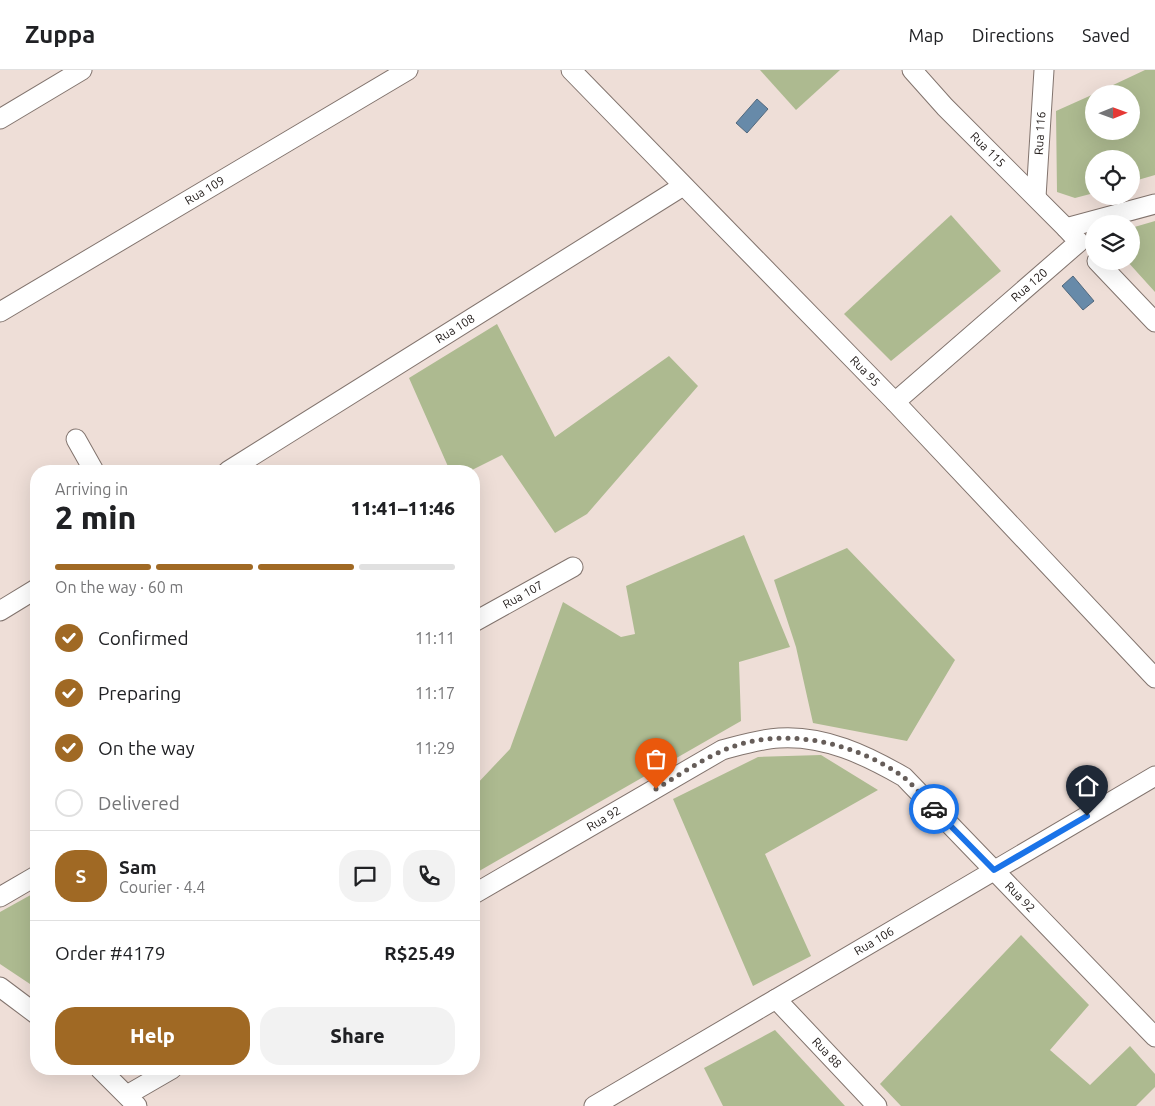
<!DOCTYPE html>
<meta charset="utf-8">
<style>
body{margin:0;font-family:Ubuntu,sans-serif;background:#f2f2f2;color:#202124;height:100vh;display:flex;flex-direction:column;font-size:19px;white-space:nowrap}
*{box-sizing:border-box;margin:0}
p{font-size:16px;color:#757577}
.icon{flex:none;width:28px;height:28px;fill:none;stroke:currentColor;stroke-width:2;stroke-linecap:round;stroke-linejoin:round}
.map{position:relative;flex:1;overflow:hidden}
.side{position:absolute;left:30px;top:395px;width:450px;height:610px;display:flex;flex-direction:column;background:#fff;border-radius:20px;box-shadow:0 5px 20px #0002}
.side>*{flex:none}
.needle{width:32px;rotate:89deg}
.controls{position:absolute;left:1085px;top:15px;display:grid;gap:10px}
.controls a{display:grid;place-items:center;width:55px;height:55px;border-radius:50%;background:#fff;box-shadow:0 5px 20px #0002;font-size:25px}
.pin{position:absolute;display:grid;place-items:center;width:42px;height:42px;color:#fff;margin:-51px -21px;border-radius:50% 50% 50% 0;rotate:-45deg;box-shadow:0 0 5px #0007}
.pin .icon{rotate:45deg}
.courier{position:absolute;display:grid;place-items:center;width:50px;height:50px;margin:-25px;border:4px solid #1a73e8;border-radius:50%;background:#fff;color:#222;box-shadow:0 1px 6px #0007}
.head em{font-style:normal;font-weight:800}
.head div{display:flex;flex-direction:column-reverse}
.head{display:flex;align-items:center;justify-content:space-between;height:85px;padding:0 25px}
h1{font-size:32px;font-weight:800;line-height:38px}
.bar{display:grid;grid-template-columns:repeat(4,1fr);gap:8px 5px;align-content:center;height:60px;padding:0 25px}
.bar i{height:6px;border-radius:4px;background:#e0e0e0}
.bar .current{background:#a06924}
.bar p{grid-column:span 4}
.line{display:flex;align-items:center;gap:12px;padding:0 25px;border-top:1px solid #e0e0e0}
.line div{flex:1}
.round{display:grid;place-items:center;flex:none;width:52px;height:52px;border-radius:20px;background:#f2f2f2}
ol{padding:0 25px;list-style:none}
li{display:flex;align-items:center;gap:15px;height:55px}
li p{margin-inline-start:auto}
li .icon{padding:5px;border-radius:50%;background:#a06924;color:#fff;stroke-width:4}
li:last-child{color:#757577}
li i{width:28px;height:28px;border:2px solid #e0e0e0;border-radius:50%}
.button{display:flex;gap:10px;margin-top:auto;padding:10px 25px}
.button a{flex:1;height:58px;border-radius:20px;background:#a06924;color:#fff;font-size:20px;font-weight:800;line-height:58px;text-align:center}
.button a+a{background:#f2f2f2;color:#202124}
header{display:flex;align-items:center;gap:30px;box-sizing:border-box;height:70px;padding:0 25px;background:#fff;border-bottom:1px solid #e0e0e0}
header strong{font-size:24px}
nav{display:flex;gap:28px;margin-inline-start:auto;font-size:18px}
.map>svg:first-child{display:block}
.green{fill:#adba90}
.water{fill:#678aa9;stroke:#51687d}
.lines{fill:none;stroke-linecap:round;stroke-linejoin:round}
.street-casing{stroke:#82746e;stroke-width:21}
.street{stroke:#fff;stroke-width:19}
.done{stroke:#665d59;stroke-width:5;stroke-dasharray:0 9}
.route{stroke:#1a73e8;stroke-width:6}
.labels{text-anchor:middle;stroke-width:5;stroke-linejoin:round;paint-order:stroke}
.street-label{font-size:12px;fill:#1d1715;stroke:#fcebe4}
</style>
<header>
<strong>Zuppa</strong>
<nav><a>Map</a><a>Directions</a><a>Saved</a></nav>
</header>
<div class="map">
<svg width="1155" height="1036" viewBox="0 0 1155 1036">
<rect width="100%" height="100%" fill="#eeded7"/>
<!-- green -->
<g class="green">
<polygon points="760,0 840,0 796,40"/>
<polygon points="1145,0 1155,0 1155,105 1131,112 1131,89 1094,89 1094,123 1075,128 1057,122 1056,41 1094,24 1094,61 1131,61 1131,24 1094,24"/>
<polygon points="951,145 1001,201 891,291 844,244"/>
<polygon points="1155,151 1155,222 1127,191 1131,191 1131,158"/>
<polygon points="497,254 555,367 669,286 698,316 587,444 555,463 502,385 470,401 450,401 409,308"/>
<polygon points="744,465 790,577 739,592 741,651 474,804 474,717 510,679 563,532 621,567 635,564 626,516"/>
<polygon points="847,478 955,590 907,671 813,653 796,577 774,510"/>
<polygon points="821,685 878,720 765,784 811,886 753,916 673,729 758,687"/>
<polygon points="36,822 36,918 0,894 0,842"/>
<polygon points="1021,865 1089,935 1050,980 1090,1015 1130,976 1155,1004 1155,1017 1136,1036 901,1036 880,1014"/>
<polygon points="775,960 845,1036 723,1036 704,998"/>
</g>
<!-- water -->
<g class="water">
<polygon points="757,29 768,39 747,63 736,53"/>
<polygon points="1073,206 1094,231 1083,240 1062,216"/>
</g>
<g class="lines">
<!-- street casing -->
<g class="street-casing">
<g id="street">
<path id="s1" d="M 571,0 L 895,332 L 1155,608"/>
<path id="s2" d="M 912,0 L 945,37 L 1066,158"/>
<polyline points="0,49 82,0"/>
<path id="s3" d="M 1036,127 L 1044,0"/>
<polyline points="1097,191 1155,252"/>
<path id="s4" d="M 0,242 L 408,0"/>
<path id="s5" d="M 895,332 L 1079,172 L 1066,158 L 1155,134"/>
<polyline points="76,369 94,401"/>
<path id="s6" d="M 228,401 L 683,116"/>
<polyline points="0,541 36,519"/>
<path id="s7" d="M 474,552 L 573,497"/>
<path id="s8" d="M 474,824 L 722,680 C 741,675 760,669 779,668 C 824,665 866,685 904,707 L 1155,967"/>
<polyline points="0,827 36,806"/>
<polyline points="0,917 36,944"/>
<path id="s9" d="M 776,929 L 877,1036"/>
<polyline points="100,999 137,1036"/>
<polyline points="127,1025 172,999"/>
<path id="s10" d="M 594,1036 L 1155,706"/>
</g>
</g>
<!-- street -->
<use href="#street" class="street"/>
</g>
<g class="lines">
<!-- done -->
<path class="done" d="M 656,719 C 678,706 699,691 722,681 C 779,655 853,671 902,706 C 914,715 924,728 934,739"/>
<!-- route -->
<polyline class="route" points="934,739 994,800 1087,746"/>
</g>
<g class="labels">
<!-- street labels -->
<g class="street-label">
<text dy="4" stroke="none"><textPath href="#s3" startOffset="64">Rua 116</textPath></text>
<text dy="4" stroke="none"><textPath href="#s2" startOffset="110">Rua 115</textPath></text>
<text dy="4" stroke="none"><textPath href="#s4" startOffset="238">Rua 109</textPath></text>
<text dy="4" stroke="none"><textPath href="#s5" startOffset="178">Rua 120</textPath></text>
<text dy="4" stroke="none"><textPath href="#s6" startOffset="268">Rua 108</textPath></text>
<text dy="4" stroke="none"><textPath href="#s1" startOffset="421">Rua 95</textPath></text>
<text dy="4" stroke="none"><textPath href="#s7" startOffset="56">Rua 107</textPath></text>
<text dy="4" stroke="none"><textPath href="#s8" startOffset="150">Rua 92</textPath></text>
<text dy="4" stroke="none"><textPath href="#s8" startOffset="645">Rua 92</textPath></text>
<text dy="4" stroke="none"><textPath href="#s10" startOffset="325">Rua 106</textPath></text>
<text dy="4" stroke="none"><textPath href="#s9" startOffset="74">Rua 88</textPath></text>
</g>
</g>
</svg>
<div class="controls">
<a><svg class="needle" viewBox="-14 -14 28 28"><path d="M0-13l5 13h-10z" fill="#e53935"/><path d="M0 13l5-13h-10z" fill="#757577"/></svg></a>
<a><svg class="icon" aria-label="locate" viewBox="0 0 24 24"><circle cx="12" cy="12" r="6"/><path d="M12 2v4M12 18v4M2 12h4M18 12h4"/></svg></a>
<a><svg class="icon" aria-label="layers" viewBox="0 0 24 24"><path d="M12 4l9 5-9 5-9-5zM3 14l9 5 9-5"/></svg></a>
</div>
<div class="pin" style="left:656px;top:719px;background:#ea580c"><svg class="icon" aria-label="bag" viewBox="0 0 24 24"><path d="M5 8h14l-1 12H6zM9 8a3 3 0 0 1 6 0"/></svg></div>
<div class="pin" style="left:1087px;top:746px;background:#1f2937"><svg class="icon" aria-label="home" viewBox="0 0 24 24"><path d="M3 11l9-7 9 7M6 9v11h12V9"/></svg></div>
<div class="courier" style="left:934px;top:739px"><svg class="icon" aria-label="car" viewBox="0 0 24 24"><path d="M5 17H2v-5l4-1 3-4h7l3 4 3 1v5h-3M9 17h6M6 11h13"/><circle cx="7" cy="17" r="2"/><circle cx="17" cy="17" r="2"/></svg></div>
<section class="side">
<div class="head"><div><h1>2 min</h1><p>Arriving in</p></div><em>11:41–11:46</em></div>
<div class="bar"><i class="current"></i><i class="current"></i><i class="current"></i><i></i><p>On the way · 60 m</p></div>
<ol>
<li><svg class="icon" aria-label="check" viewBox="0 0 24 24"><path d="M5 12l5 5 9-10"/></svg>Confirmed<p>11:11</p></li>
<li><svg class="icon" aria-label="check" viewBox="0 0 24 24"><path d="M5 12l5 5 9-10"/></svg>Preparing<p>11:17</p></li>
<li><svg class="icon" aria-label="check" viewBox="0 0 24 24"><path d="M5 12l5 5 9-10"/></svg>On the way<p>11:29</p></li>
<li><i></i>Delivered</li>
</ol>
<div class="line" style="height:90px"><b class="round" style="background:#a06924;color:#fff">S</b><div><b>Sam</b><p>Courier · 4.4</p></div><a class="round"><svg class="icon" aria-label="chat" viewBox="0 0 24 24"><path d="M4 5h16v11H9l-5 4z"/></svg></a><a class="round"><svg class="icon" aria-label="phone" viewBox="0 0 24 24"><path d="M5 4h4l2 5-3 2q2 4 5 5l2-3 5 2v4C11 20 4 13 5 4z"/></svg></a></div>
<div class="line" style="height:65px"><div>Order #4179</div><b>R$25.49</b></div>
<div class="button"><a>Help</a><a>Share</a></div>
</section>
</div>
